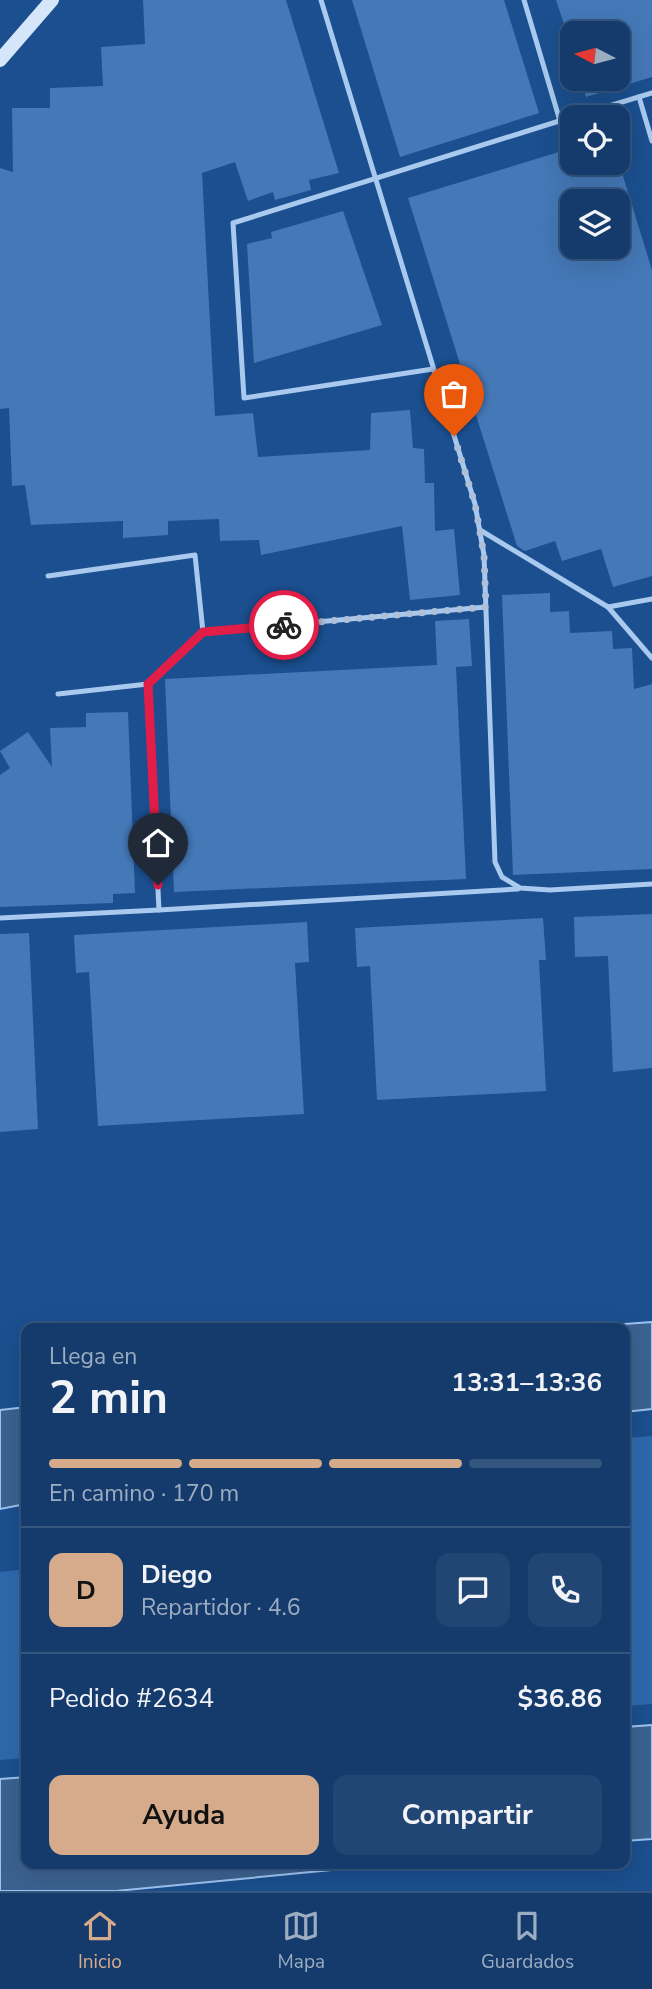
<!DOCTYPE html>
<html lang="es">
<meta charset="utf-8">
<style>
body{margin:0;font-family:"Nunito Sans",sans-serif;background:#214673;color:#f1f3f6;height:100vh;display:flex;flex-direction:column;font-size:26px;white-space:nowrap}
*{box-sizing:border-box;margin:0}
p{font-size:23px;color:#9dadc1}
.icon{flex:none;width:38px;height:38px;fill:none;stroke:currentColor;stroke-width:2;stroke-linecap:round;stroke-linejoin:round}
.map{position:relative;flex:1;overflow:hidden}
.sheet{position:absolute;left:21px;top:1323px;width:609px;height:546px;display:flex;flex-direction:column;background:#143b6b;border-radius:14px;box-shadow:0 7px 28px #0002,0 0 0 2px #33557e}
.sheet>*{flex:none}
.needle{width:46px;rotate:276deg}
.fabs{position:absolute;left:560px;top:21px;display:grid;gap:14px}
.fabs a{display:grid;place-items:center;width:70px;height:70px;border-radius:14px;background:#143b6b;box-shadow:0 7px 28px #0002,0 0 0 2px #33557e;font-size:35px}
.pin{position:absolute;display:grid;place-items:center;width:60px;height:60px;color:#fff;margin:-72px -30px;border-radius:50% 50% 50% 0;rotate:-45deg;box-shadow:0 0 7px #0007}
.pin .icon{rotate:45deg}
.courier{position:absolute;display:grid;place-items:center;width:70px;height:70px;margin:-35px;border:5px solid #e11d48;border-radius:50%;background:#fff;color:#222;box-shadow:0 2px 9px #0007}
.summary em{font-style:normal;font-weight:700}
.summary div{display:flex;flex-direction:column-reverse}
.summary{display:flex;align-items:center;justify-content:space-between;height:119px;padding:0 28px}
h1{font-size:46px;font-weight:700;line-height:52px}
.bar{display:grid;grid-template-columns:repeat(4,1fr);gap:10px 7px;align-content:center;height:84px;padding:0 28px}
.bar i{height:9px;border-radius:5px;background:#33557e}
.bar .active{background:#d6ab8b}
.bar p{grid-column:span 4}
.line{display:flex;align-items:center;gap:18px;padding:0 28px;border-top:2px solid #33557e}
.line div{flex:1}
.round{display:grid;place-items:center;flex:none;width:74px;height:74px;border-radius:14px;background:#214673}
.button{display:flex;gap:14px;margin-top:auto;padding:14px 28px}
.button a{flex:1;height:80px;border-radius:14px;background:#d6ab8b;color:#111;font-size:28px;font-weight:700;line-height:80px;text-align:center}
.button a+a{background:#214673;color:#f1f3f6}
.menu{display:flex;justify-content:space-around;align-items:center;height:98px;border-top:2px solid #33557e;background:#143b6b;font-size:19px;color:#9dadc1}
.menu a{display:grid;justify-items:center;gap:4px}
.menu .active{color:#d6ab8b}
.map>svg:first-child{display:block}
.green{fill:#2e69ad}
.water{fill:#3c6290;stroke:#9cc4f0;stroke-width:2}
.building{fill:#4478b7;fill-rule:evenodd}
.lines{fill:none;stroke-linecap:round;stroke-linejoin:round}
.lane{stroke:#a9c9ee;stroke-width:5}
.secondary{stroke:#d6e6fa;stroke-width:14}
.done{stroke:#afc1d8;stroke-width:7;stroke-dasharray:0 12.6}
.route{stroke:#e11d48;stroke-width:9}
</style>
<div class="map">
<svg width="652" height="1891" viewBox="0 0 652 1891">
<rect width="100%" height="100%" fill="#1b4f8f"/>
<!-- green -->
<g class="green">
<polygon points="652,1436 652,1704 625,1706 625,1438"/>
<polygon points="26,1569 26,1758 0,1760 0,1572"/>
</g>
<!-- water -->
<g class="water">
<polygon points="652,1322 652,1409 625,1412 625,1328 569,1328"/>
<polygon points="26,1407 26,1504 0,1509 0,1410"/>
<polygon points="652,1725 652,1839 625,1841 625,1727"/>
<polygon points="26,1777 26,1864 394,1864 116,1891 0,1891 0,1779"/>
</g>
<!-- building -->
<g class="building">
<polygon points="143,0 286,0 339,173 309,180 311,190 275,200 273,192 248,201 235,162 202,173 215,416 253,413 258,457 370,450 371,413 410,410 413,448 424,449 425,483 434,483 435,531 454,529 460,595 410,600 402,526 261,555 259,540 220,541 219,519 168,521 168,535 123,538 123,521 31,525 25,485 12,486 9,408 0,409 0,168 13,172 12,108 50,108 50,88 103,86 101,47 145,44"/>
<polygon points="352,0 504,0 539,113 400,157"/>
<polygon points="556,0 652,0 652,77 586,97 581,79 618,79 618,33 567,33"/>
<path d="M 572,148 L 572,163 L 619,163 L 652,270 L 652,576 L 613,587 L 601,549 L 562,561 L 555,541 L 525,551 L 517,546 L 408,198 ZM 572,201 L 618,201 L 618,247 L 572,247 Z"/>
<polygon points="343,211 382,325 254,363 247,244 272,238 271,232"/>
<polygon points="550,593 550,612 569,611 570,633 612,631 613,649 632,648 634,689 652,684 652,869 513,875 502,595"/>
<polygon points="469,619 472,666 456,667 466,879 174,892 165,679 437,665 435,621"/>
<polygon points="128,712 135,893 113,894 113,903 0,907 0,775 10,768 0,751 28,732 52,767 50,728 86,727 86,713"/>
<polygon points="652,914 652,1068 613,1072 608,956 575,957 574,917"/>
<polygon points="543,918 546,960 539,960 546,1091 377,1100 370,966 357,967 355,928"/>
<polygon points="307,922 309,962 295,963 304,1114 98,1126 89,972 76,973 74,935"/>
<polygon points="29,933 38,1129 0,1132 0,934"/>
</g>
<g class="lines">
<!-- lane -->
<g class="lane">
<polyline points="321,0 475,504 484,555 495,862 502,877 520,888 550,890 652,884"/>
<polyline points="524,0 560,121"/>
<polyline points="639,97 652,141"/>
<polyline points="573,117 652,93"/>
<polyline points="433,369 244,398 233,223 572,117"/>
<polyline points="480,530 608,607 652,599"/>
<polyline points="48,576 195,555 203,632"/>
<polyline points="486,607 203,632 148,684 159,910 518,889"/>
<polyline points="608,607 652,658"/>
<polyline points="58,694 148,684"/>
<polyline points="0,918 159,910"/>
</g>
<!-- secondary -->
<polyline class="secondary" points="0,60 52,0"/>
</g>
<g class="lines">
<!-- done -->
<polyline class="done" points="284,625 486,607 484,555 475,504 454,436"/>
<!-- route -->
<polyline class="route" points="158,885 148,684 203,632 284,625"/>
</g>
</svg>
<div class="fabs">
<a><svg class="needle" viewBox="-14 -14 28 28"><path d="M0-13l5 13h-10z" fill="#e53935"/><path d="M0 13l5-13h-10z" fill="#9dadc1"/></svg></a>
<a><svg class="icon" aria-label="locate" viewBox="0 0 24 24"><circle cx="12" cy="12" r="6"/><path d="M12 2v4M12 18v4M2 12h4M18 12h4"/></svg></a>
<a><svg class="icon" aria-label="layers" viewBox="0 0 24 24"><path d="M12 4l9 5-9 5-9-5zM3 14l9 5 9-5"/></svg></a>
</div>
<div class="pin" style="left:454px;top:436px;background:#ea580c"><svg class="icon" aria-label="bag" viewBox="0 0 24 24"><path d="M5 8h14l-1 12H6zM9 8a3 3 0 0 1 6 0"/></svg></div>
<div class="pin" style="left:158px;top:885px;background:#1f2937"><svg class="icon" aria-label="home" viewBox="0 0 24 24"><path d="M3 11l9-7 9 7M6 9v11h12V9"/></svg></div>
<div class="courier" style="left:284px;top:625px"><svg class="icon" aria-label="bike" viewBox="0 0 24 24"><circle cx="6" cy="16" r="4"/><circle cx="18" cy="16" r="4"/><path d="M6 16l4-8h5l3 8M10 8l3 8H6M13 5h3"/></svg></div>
<section class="sheet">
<div class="summary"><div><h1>2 min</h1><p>Llega en</p></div><em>13:31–13:36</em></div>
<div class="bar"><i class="active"></i><i class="active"></i><i class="active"></i><i></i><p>En camino · 170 m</p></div>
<div class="line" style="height:126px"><b class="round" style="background:#d6ab8b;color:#111">D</b><div><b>Diego</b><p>Repartidor · 4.6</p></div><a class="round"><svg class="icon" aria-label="chat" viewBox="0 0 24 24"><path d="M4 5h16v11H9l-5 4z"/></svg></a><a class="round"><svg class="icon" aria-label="phone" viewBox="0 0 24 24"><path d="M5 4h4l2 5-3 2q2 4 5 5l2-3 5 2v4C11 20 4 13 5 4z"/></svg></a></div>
<div class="line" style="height:91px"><div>Pedido #2634</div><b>$36.86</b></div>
<div class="button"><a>Ayuda</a><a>Compartir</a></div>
</section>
</div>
<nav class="menu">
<a class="active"><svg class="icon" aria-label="home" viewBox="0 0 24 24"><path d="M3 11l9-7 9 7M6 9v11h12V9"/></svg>Inicio</a>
<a><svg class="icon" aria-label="map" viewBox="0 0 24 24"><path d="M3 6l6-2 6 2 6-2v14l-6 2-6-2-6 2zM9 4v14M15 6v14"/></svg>Mapa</a>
<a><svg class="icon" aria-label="saved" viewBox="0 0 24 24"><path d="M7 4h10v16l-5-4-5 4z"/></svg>Guardados</a>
</nav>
